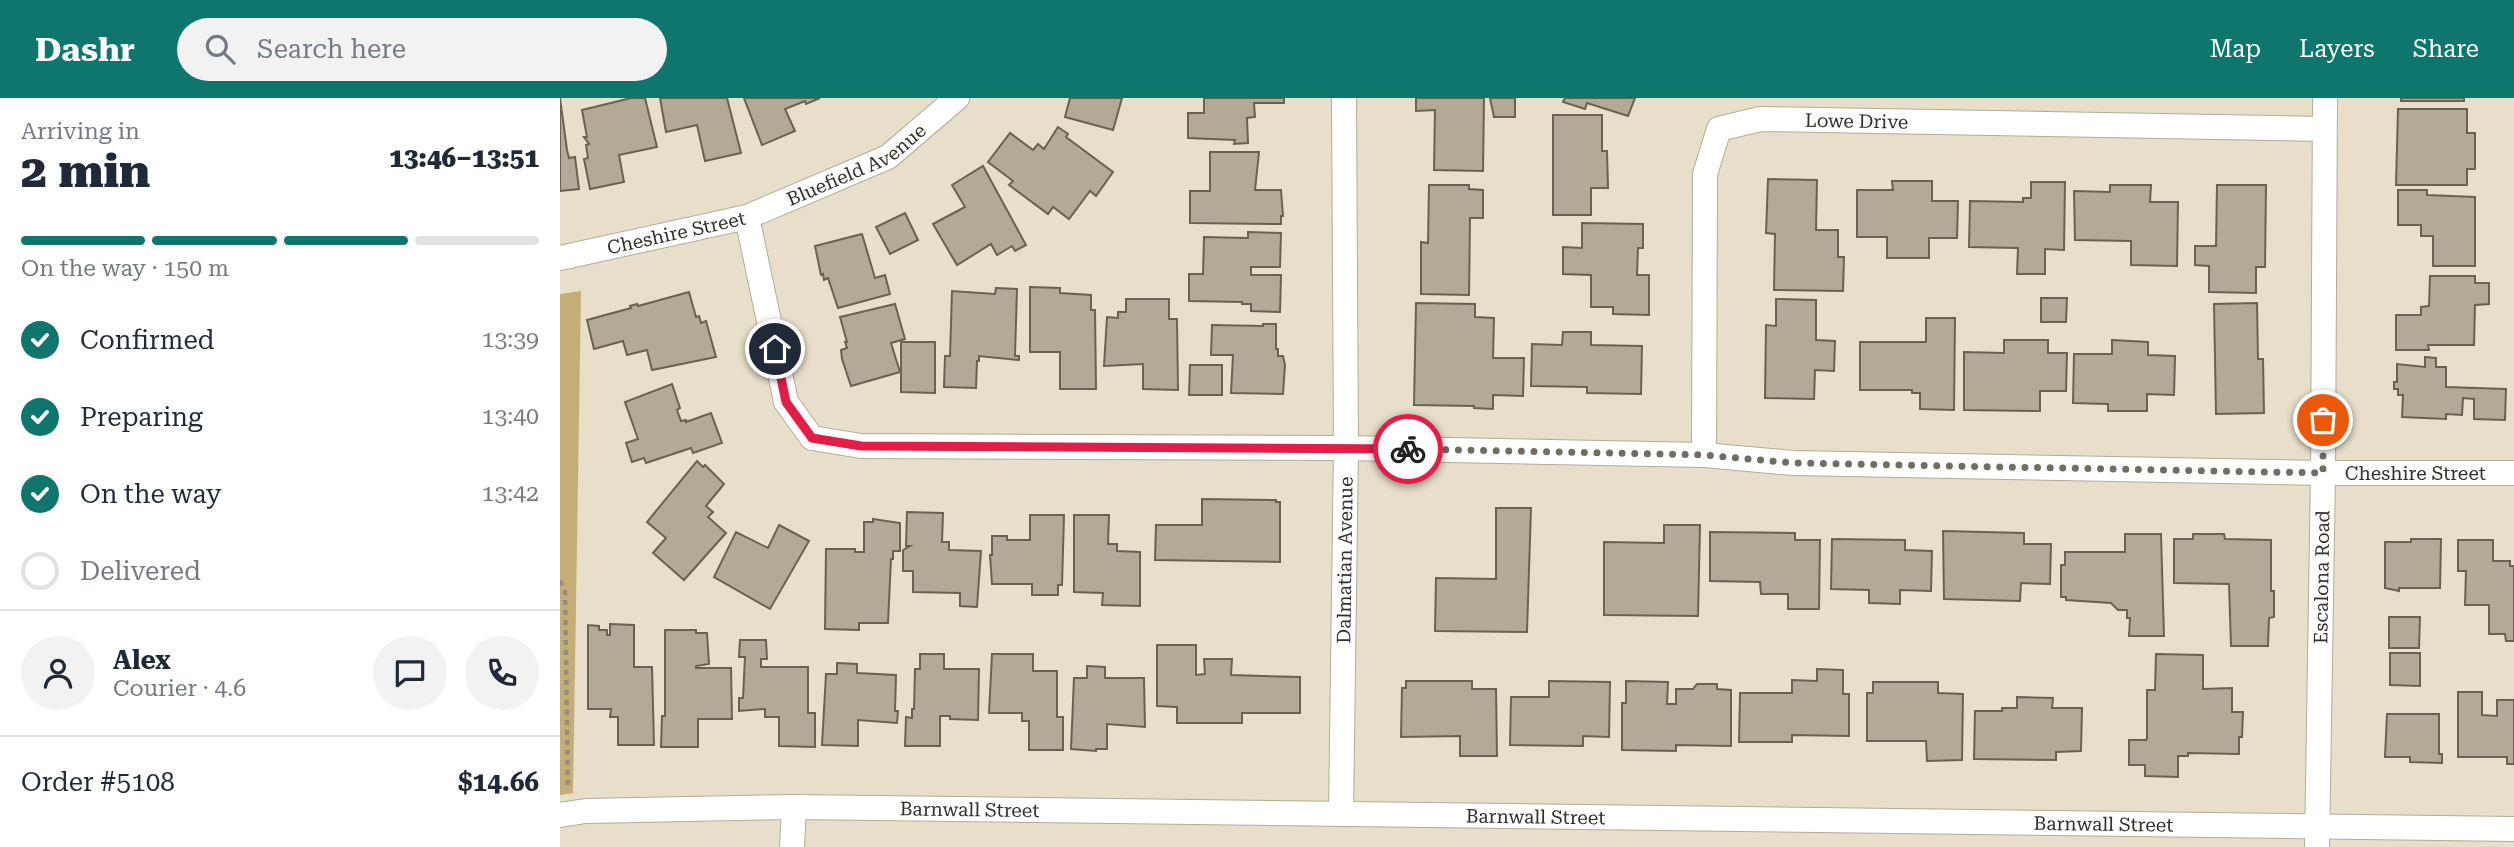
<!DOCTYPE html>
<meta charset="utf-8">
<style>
body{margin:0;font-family:"Roboto Serif",serif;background:#f2f2f3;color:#1f2937;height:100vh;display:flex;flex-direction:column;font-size:26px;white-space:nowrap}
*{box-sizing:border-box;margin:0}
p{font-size:23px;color:#747a83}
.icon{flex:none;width:38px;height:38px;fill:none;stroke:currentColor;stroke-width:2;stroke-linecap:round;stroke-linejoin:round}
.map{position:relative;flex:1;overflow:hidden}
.details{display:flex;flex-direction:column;background:#fff;width:560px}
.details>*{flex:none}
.pin{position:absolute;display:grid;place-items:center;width:60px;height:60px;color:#fff;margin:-30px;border:4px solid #fff;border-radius:50%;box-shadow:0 2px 7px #0007}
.courier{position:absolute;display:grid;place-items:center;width:70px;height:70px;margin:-35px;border:5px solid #e11d48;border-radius:50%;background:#fff;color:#222;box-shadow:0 2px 9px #0007}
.headline em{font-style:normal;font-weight:800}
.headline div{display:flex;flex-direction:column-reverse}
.headline{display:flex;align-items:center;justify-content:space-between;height:119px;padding:0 21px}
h1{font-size:46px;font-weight:800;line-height:52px}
.bar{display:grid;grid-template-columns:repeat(4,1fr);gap:10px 7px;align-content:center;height:84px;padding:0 21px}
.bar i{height:9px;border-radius:5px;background:#e0e1e3}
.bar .on{background:#0f766e}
.bar p{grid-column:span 4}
.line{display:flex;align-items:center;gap:18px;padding:0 21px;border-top:2px solid #e0e1e3}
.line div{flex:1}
.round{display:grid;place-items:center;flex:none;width:74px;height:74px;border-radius:37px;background:#f2f2f3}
ol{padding:0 21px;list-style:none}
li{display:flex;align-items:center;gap:21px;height:77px}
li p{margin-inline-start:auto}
li .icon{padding:7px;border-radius:50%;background:#0f766e;color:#fff;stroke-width:4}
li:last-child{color:#747a83}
li i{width:38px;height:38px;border:4px solid #e0e1e3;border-radius:50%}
header{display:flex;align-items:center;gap:42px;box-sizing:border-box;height:98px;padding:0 35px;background:#0f766e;color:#fff}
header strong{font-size:33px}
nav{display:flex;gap:38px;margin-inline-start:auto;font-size:24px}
.search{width:490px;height:63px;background:#f2f2f3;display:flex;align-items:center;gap:18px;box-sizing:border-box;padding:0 24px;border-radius:38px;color:#747a83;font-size:26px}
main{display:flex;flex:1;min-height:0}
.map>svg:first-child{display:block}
.green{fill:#c5ae76}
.building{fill:#b2aa96;stroke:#6a6250;stroke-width:2}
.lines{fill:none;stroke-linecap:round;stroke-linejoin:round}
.minor-casing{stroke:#b4ac97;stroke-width:26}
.path{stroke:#948e7f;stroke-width:4.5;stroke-dasharray:5 5;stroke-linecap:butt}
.minor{stroke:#fff;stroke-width:24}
.done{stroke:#726d60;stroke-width:7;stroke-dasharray:0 12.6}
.route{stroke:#e11d48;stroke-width:9}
.labels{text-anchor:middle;stroke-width:6;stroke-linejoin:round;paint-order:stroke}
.street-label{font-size:19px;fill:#332f27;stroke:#fff}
</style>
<header>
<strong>Dashr</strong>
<div class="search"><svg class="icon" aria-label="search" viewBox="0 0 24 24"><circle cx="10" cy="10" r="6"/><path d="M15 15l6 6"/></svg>Search here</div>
<nav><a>Map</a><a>Layers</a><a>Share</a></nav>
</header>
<main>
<section class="details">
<div class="headline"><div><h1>2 min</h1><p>Arriving in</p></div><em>13:46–13:51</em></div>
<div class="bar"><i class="on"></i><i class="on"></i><i class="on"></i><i></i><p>On the way · 150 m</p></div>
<ol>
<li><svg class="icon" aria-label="check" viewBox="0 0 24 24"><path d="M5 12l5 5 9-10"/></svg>Confirmed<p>13:39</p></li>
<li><svg class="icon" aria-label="check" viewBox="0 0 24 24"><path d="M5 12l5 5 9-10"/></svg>Preparing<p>13:40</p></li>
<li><svg class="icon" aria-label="check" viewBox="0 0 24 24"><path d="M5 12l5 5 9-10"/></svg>On the way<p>13:42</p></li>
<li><i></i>Delivered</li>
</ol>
<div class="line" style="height:126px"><a class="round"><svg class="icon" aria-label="person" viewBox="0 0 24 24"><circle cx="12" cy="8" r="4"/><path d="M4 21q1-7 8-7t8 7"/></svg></a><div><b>Alex</b><p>Courier · 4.6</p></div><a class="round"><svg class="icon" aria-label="chat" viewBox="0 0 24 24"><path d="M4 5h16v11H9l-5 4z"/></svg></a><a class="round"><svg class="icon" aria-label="phone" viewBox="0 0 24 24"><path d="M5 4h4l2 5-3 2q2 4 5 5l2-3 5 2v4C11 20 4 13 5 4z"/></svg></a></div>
<div class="line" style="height:91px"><div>Order #5108</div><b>$14.66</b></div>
</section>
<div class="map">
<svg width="1954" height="749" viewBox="0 0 1954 749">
<rect width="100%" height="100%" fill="#e7dfca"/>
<!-- green -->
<polygon class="green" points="21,193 13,695 0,697 0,196"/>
<!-- building -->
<g class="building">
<polygon points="0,0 7,52 9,60 15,59 19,91 0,93"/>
<polygon points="71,0 85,0 97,49 59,57 64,84 30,91 24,61 28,60 26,47 29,46 24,39 27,39 22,12"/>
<polygon points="100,0 167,0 181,55 145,63 137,27 106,34"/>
<polygon points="184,0 260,0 246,6 245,3 225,11 235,33 202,47"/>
<polygon points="510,0 562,0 553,32 505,19"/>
<polygon points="644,0 724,0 724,5 694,5 695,19 687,20 688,45 674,46 675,42 628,40 628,15 644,15"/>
<polygon points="856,0 924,0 923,73 874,72 875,12 856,13"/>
<polygon points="930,0 955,0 955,19 934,19"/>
<polygon points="1005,0 1075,0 1068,18 1027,5 1025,11 1003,4"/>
<rect x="1841" y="0" width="63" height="3"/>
<polygon points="1838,11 1907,11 1907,35 1915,35 1915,71 1907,71 1907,87 1836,87"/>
<polygon points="993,17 1042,17 1042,53 1047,53 1048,90 1031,90 1031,117 993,117"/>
<polygon points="498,29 508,36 506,39 553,74 536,98 530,93 509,121 493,109 488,116 449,87 453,83 428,64 450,35 473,52 478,46 484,51"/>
<polygon points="650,54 699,54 695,92 721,92 723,118 721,118 721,126 630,125 630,93 650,93"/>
<polygon points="423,68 466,147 455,153 452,148 437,157 431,146 397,167 373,126 405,109 392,87"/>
<polygon points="1208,81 1257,82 1256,132 1278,132 1278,159 1284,159 1283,193 1214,192 1215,136 1206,135"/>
<polygon points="1332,83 1372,83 1372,103 1398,103 1397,140 1369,140 1369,160 1327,160 1327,139 1297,139 1297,92 1333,92"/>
<polygon points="1471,84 1505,84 1504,152 1485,151 1485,176 1457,176 1458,150 1409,149 1410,103 1463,104 1463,100 1471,100"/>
<polygon points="869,87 909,87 909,91 923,92 923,120 910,120 909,197 861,196 861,144 868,145"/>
<polygon points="1550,87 1591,87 1590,104 1618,104 1617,168 1571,167 1571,143 1515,142 1514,93 1550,94"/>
<polygon points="1657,87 1706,87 1705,169 1696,169 1696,195 1649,194 1649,168 1635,167 1635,148 1656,148"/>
<polygon points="1838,92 1867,92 1867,97 1915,99 1915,168 1873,168 1873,138 1861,138 1861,127 1838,127"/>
<polygon points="345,115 358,142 330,156 316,129"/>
<polygon points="1022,125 1083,126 1083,150 1078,150 1077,177 1089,177 1089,217 1053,216 1053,209 1031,209 1031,177 1003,176 1003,149 1022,150"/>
<polygon points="688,134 721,135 720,169 691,169 691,177 721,177 720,214 691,213 691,206 682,206 682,204 629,203 629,176 643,176 644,139 688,140"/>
<polygon points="302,136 315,180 325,177 330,196 278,210 268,180 264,182 263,176 261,177 255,148"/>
<polygon points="1870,178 1915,178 1915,185 1929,185 1929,206 1915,207 1914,247 1868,247 1869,252 1836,252 1836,217 1861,217 1861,209 1869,208"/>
<polygon points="470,189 500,190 500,195 531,197 531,212 535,212 536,291 500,291 500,254 470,254"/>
<polygon points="436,190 457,191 455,258 459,258 459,262 419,258 419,263 417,263 416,290 384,289 385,258 390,258 392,193 435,196"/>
<polygon points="129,194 136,219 139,218 141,225 146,223 156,259 92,272 87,252 67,257 63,243 34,251 27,222 71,210 70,208 77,206 78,208"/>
<polygon points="1481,200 1507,200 1506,224 1481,224"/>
<polygon points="566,201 609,201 609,221 617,221 618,292 583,291 583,266 544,268 547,219 558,220 558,214 566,214"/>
<polygon points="1216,201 1256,202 1256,242 1275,243 1274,273 1255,272 1254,301 1205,300 1206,227 1216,228"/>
<polygon points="856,205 915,206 915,219 934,220 933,260 964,260 963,298 933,297 933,311 914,310 914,308 854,307"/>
<polygon points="1697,205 1698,261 1703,261 1704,315 1656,316 1654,206"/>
<polygon points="335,206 345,241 331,245 340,274 291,288 282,261 281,252 287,250 285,244 287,244 280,219"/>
<polygon points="1366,220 1395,220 1394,312 1360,311 1360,295 1352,295 1352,292 1300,292 1300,244 1366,244"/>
<polygon points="703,226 716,226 716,251 718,251 718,258 723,258 725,267 723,296 671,295 673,257 651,257 652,227 703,228"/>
<polygon points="1003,234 1031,234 1031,247 1082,248 1081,296 1027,295 1027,289 971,288 972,246 1002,247"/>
<polygon points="1444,242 1488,242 1488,255 1507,255 1506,293 1480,293 1480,313 1404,312 1404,254 1444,255"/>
<polygon points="1552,242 1588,244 1588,257 1615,258 1614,297 1587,296 1587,313 1548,313 1548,306 1513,305 1514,256 1552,256"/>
<polygon points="341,244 375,244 375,295 341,294"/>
<polygon points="1865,259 1876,260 1876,269 1886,269 1886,289 1946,291 1945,322 1914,321 1914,301 1903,300 1902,317 1886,316 1886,321 1842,319 1843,297 1838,297 1838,291 1834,291 1834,284 1837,284 1837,266 1865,269"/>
<polygon points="630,267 662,267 662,297 629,297"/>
<polygon points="112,286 120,310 117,312 121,323 126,322 126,324 151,315 162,345 133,355 131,350 86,365 84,360 72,364 66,345 78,341 65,304"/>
<polygon points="137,363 143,369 145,367 164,386 146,408 153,414 148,419 166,435 124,482 93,455 106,440 87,424"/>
<polygon points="642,401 716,402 716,404 720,404 720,464 595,462 596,427 642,427"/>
<polygon points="936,410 971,410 967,534 875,533 876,480 936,481"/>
<polygon points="347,414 383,415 382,444 389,444 389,452 421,453 417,509 400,508 400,495 353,494 353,473 343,473 343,452 350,448 346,448"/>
<polygon points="470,417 504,417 502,487 498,487 498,497 472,497 472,486 432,486 430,457 432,457 432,438 447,438 447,442 470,442"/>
<polygon points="514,417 549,417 548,446 557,446 557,453 580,454 580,508 542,507 543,495 514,494"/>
<polygon points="313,421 340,425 340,453 333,453 333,461 331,461 328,525 299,525 299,532 265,531 266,451 295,451 295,454 304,454 304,424 313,424"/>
<polygon points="219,427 249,443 210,511 154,479 176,434 208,450"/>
<polygon points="1104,427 1140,427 1138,518 1044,517 1044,444 1104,445"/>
<polygon points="1383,433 1464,435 1464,446 1491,446 1490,486 1461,485 1460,503 1384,501"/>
<polygon points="1150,434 1235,435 1235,442 1260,442 1259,511 1228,511 1228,496 1201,496 1200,484 1150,483"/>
<polygon points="1565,436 1601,436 1604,538 1569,538 1570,520 1567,520 1567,512 1558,512 1551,505 1506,502 1506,499 1501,499 1501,467 1505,467 1505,454 1565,454"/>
<polygon points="1633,436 1664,436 1665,441 1711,442 1711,493 1714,493 1714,519 1709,520 1708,548 1671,548 1669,486 1614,485 1614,441 1633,441"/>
<polygon points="1272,441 1345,442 1345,452 1372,453 1371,493 1340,492 1340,506 1309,505 1309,492 1271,491"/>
<polygon points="1851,441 1881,441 1880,490 1839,490 1839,493 1825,490 1825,444 1851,444"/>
<polygon points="1898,442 1933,442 1933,463 1950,463 1950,468 1954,468 1954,543 1946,543 1945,536 1929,536 1929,507 1905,507 1906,473 1898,473"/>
<polygon points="1829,519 1860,519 1859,550 1829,550"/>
<polygon points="50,526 74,527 74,569 92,569 94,647 58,647 58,619 50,619 51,611 28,611 28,527 39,528 39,532 47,532 47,537 50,537"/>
<polygon points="105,532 136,532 136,535 147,535 149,566 136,568 136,570 171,570 172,621 138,621 138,649 101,649 102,618 105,618"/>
<polygon points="180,542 206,542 207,561 201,561 201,569 248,569 248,615 255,615 255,649 219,648 219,619 205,619 205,611 179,613 179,600 183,600 185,559 179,559"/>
<polygon points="597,547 636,547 636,577 645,576 644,561 672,561 671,577 740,579 740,615 682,615 682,625 617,625 617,609 597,608"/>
<polygon points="1830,555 1860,555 1860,588 1830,587"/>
<polygon points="360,556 384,556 384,571 419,571 418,622 390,621 390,618 380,618 380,648 345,648 346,619 352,620 352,611 354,611 355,571 360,571"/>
<polygon points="432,556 473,556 473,573 497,573 497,619 503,619 503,652 469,652 469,623 462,623 462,615 429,615"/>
<polygon points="1596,556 1643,557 1643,591 1672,590 1672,614 1683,614 1682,639 1679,639 1679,656 1628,655 1628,658 1618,658 1618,679 1585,678 1585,667 1569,667 1569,642 1586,642 1587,640 1587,592 1595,592"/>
<polygon points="277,565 297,566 297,575 336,577 335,613 338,613 337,625 298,622 298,648 262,647 266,576 277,576"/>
<polygon points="527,568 545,569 545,580 584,580 585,629 547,626 547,651 536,651 536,653 511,651 514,580 527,580"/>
<polygon points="1257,571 1283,572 1283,596 1289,596 1289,638 1232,637 1232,644 1179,644 1180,595 1232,595 1232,582 1257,583"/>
<polygon points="846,583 912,583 912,591 936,591 937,658 900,658 900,638 841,639 842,590 846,590"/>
<polygon points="989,583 1050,584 1049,639 1023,638 1023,648 950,647 951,599 989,599"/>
<polygon points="1066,583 1108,584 1107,606 1116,606 1116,591 1133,591 1137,586 1157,586 1157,591 1171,592 1171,648 1116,647 1116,653 1062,652 1062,605 1066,605"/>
<polygon points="1313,584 1378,584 1378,595 1403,596 1402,662 1367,663 1366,643 1307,643 1307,595 1313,595"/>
<polygon points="1898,594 1922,594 1922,617 1937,618 1937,602 1954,602 1954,666 1947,666 1947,659 1898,659"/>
<polygon points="1457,599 1493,600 1492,610 1522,610 1521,653 1496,654 1496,662 1414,661 1415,613 1442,613 1442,610 1457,610"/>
<polygon points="1827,616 1879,616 1879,656 1882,656 1882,665 1850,664 1850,659 1825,659"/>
</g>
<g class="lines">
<!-- minor casing -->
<g class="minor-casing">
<g id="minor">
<path id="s1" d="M 187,119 L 226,304 L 252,340 L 301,348 L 786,350 L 1144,357 L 1233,365 L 1763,375 L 1954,375"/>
<path id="s2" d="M 0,160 L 187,119 L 328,59 L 397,0"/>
<path id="s3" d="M 1144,357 L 1145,76 L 1159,31 L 1200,21 L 1764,31"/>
<path id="s4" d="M 781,716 L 786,350 L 784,0"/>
<path id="s5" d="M 0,717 L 26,713 L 234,709 L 1954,731"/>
<polyline points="232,749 234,709"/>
<path id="s6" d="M 1757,749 L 1763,375 L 1765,0"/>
</g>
</g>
<!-- path -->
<polyline class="path" points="0,483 5,494 8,691"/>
<!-- minor -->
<use href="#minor" class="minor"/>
</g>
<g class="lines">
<!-- done -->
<polyline class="done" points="848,351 1144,357 1233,365 1763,375 1763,322"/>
<!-- route -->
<polyline class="route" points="215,251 226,304 252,340 301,348 848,351"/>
</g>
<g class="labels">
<!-- street labels -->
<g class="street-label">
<text dy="7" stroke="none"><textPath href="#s3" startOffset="467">Lowe Drive</textPath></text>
<text dy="7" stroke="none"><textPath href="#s2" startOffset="313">Bluefield Avenue</textPath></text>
<text dy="7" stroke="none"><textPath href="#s2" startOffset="119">Cheshire Street</textPath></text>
<text dy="7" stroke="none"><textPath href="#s1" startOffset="1838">Cheshire Street</textPath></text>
<text dy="7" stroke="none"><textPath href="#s4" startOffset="254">Dalmatian Avenue</textPath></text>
<text dy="7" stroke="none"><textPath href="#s6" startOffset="270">Escalona Road</textPath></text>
<text dy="7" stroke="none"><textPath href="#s5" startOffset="410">Barnwall Street</textPath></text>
<text dy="7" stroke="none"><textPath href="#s5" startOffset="976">Barnwall Street</textPath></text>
<text dy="7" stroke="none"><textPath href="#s5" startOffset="1544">Barnwall Street</textPath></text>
</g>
</g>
</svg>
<div class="pin" style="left:1763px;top:322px;background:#ea580c"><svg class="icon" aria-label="bag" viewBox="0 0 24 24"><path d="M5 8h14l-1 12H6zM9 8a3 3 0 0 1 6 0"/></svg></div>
<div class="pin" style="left:215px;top:251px;background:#1f2937"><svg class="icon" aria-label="home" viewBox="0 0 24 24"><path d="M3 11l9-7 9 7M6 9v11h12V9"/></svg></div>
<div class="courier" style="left:848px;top:351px"><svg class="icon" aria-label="bike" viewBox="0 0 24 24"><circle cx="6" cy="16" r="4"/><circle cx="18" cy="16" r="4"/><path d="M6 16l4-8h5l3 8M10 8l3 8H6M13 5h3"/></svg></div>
</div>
</main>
